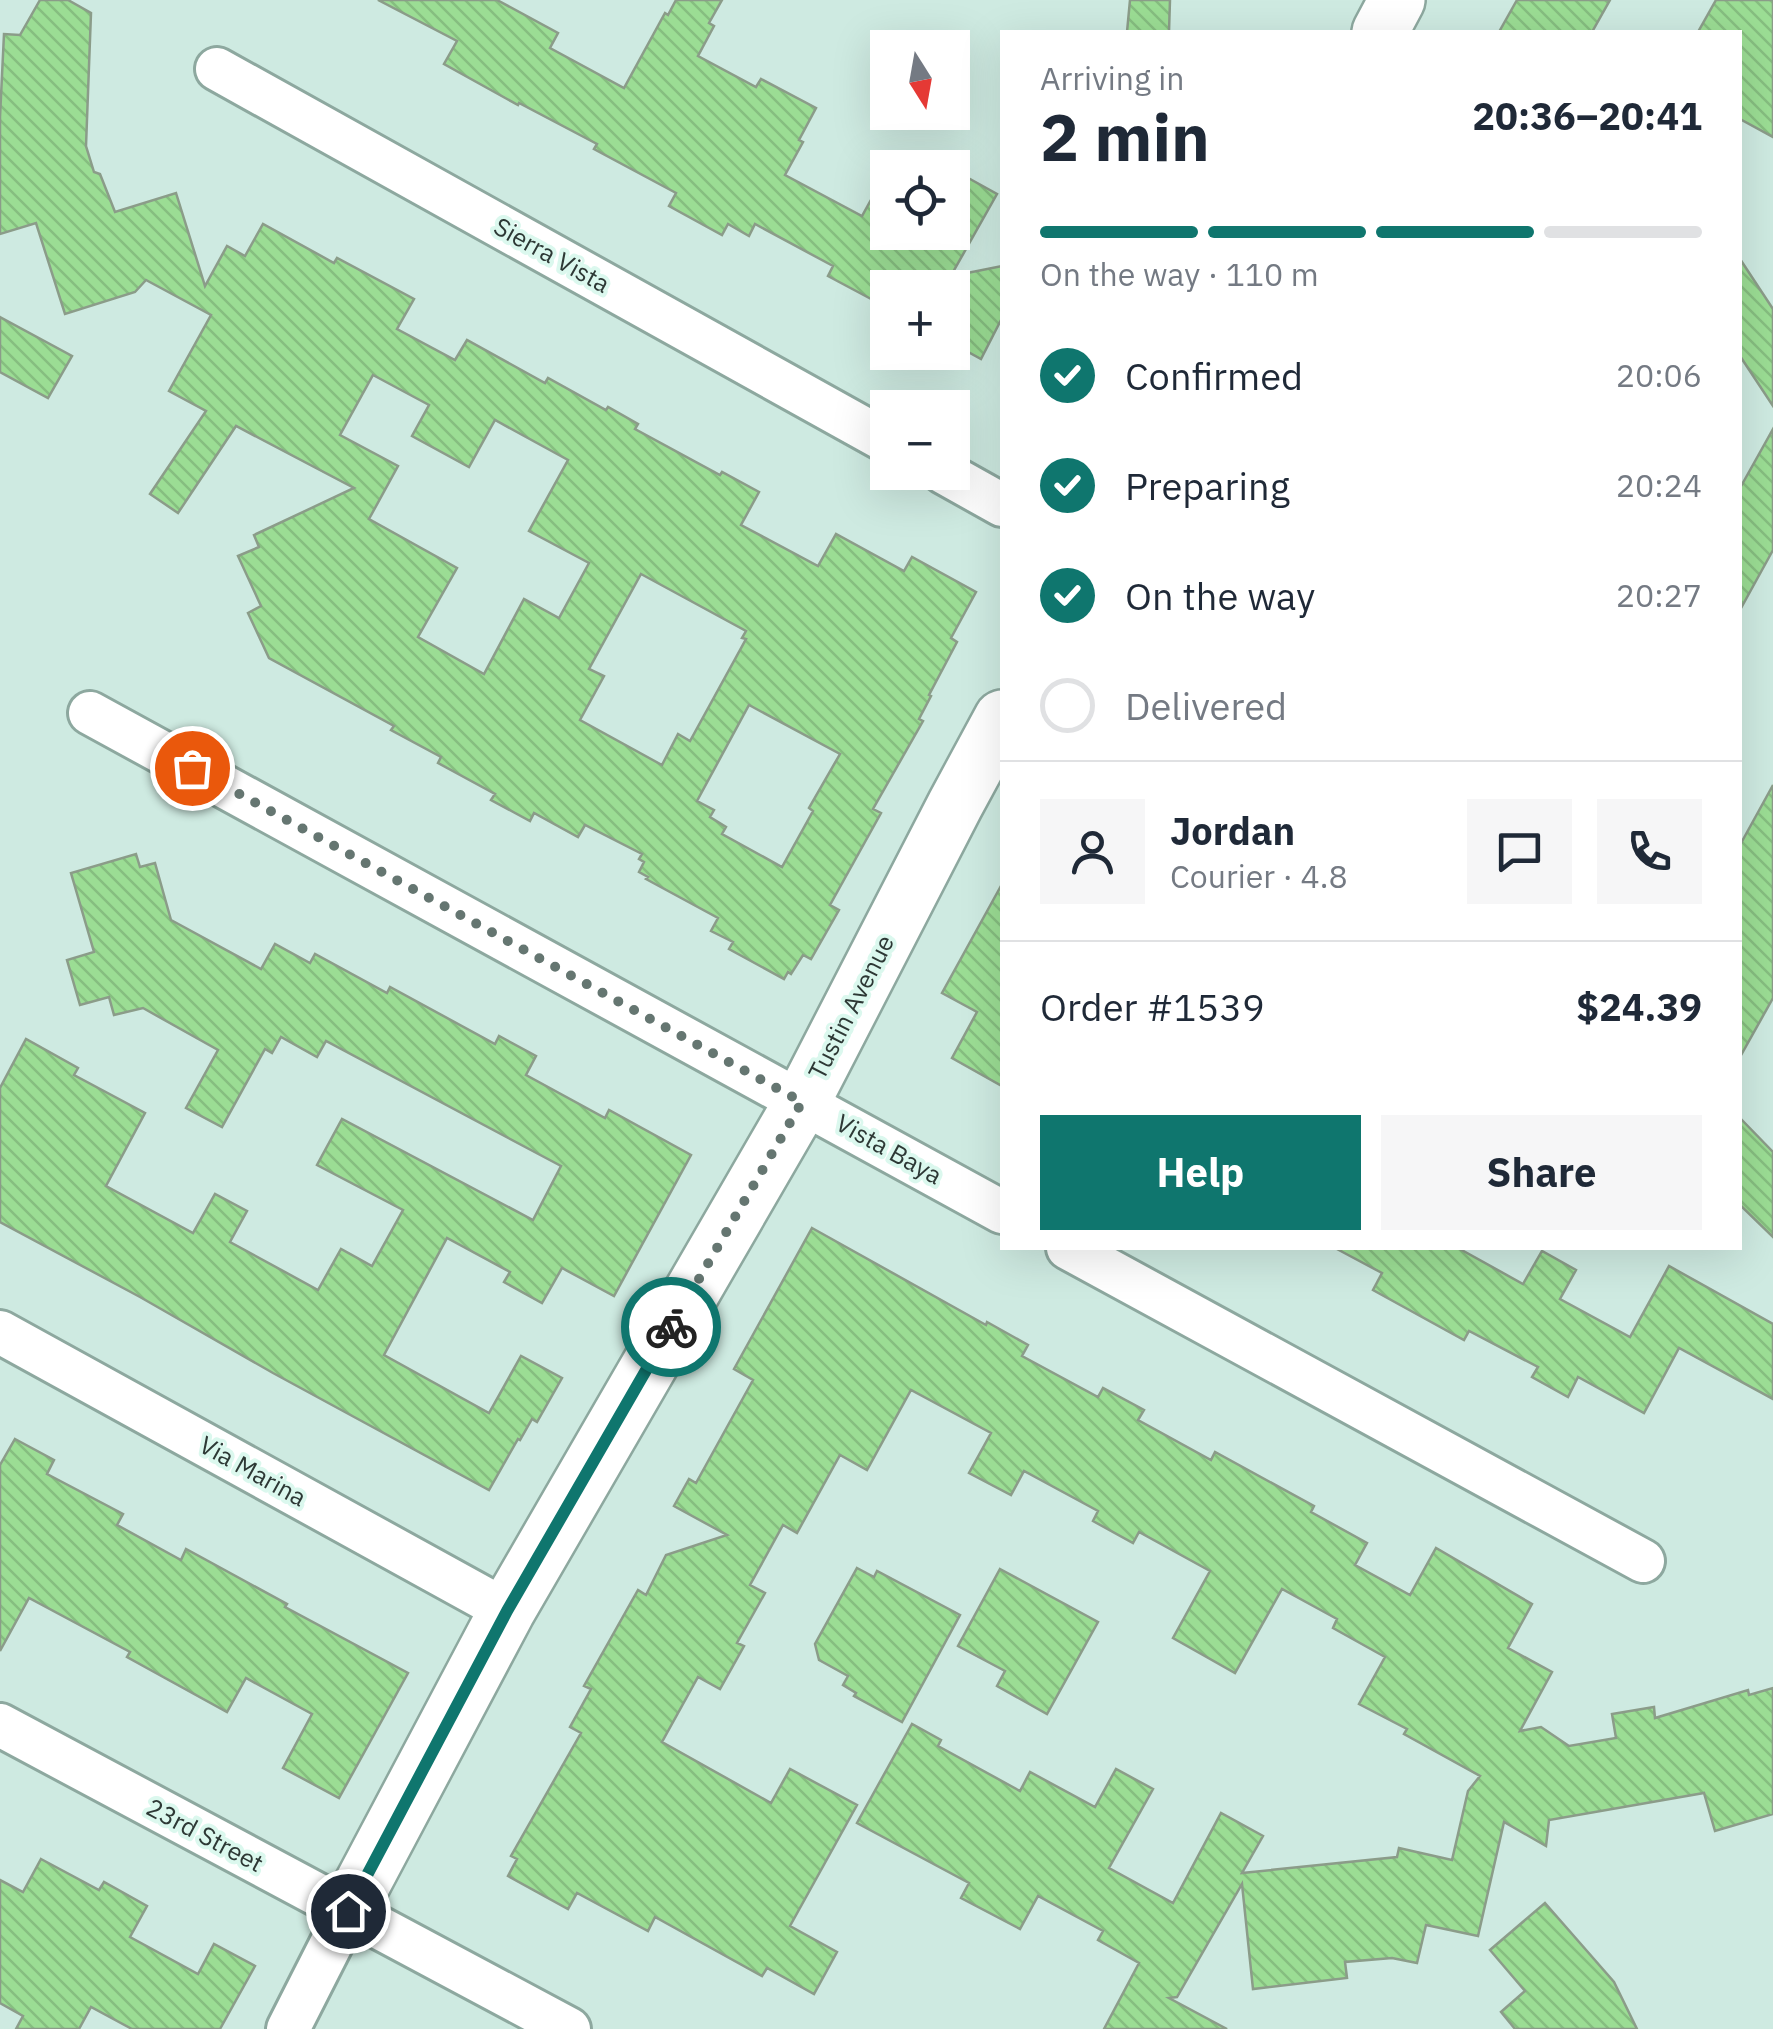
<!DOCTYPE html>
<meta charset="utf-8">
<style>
body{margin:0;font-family:"IBM Plex Sans",sans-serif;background:#f6f6f7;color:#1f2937;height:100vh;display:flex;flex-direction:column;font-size:38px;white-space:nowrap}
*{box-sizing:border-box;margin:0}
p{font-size:32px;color:#747a83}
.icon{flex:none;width:55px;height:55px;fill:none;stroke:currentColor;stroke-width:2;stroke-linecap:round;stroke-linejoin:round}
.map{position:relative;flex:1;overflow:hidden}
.details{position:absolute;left:1000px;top:30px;width:742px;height:1220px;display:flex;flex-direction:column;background:#fff;border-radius:0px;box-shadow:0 10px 40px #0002}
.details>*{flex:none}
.needle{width:65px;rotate:169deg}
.tools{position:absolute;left:870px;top:30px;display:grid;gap:20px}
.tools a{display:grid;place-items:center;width:100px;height:100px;border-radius:0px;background:#fff;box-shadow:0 10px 40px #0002;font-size:50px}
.pin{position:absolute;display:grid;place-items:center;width:85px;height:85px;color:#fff;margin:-42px;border:5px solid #fff;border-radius:50%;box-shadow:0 2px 10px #0007}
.courier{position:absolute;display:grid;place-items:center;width:100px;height:100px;margin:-50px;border:8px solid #0f766e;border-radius:50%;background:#fff;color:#222;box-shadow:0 2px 12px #0007}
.summary em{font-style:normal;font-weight:700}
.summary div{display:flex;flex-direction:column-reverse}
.summary{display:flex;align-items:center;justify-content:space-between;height:170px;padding:0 40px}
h1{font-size:65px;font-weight:700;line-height:75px}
.bar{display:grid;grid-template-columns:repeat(4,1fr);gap:15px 10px;align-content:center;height:120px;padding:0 40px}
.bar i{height:12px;border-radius:8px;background:#e0e1e3}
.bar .on{background:#0f766e}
.bar p{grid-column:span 4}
.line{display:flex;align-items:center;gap:25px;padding:0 40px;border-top:2px solid #e0e1e3}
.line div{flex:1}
.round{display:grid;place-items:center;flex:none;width:105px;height:105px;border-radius:0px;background:#f6f6f7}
ol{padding:0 40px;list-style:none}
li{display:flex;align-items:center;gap:30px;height:110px}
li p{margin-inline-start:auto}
li .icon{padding:10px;border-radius:50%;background:#0f766e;color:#fff;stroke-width:4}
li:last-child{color:#747a83}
li i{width:55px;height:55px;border:5px solid #e0e1e3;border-radius:50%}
.cta{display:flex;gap:20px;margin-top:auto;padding:20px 40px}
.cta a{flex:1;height:115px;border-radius:0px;background:#0f766e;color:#fff;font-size:40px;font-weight:700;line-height:115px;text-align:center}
.cta a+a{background:#f6f6f7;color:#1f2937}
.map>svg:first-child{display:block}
.building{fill:url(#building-back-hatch);stroke:#8b9c89;stroke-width:2.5;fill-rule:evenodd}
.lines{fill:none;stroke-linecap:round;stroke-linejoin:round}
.street-casing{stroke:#8da89f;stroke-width:48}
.secondary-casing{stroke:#8da89f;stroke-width:60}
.street{stroke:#fff;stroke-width:42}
.secondary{stroke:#fff;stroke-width:55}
.done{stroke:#657671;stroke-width:10;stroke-dasharray:0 18}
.route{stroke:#0f766e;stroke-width:12}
.labels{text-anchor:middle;stroke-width:8;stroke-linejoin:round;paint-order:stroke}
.street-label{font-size:25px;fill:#2d3835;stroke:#dbf8ee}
</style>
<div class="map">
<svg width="1773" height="2029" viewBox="0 0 1773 2029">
<defs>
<pattern id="building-back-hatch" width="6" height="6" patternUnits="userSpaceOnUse" patternTransform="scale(2.5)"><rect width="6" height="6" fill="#9bdd94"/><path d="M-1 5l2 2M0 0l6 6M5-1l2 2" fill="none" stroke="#86be80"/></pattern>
</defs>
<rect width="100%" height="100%" fill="#ceeae1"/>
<!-- building -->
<g class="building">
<path d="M 40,0 L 68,0 L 91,13 L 86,146 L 94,172 L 100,174 L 115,212 L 176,193 L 205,286 L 227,246 L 245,256 L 263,224 L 334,263 L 337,258 L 414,299 L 397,329 L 455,360 L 467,340 L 545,383 L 548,378 L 606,410 L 608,407 L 638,424 L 635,429 L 720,475 L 722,472 L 759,492 L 741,525 L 818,566 L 836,534 L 904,571 L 912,557 L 976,592 L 951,638 L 957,642 L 929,695 L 931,696 L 919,719 L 923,721 L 873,809 L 881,813 L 830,905 L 839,910 L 811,959 L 803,955 L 791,974 L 788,972 L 784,979 L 729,949 L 733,942 L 711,931 L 718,918 L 646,879 L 648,877 L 639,872 L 644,862 L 639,859 L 642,854 L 585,825 L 578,837 L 534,813 L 530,821 L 491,800 L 495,794 L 438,763 L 441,757 L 391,730 L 394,726 L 269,658 L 248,613 L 261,606 L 238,556 L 259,547 L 254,535 L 354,488 L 236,426 L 178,513 L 150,494 L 206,411 L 169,391 L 211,315 L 146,280 L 135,292 L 65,314 L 36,223 L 0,234 L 0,117 L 4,34 L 20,35 ZM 373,375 L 429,405 L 412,436 L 469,467 L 495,420 L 568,460 L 529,531 L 589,563 L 559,618 L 524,599 L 484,674 L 418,637 L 457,568 L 369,519 L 398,466 L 340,435 ZM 641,574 L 746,631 L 742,638 L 746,639 L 690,741 L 678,734 L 662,765 L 580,720 L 604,676 L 589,669 ZM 749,705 L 840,754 L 809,808 L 813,811 L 782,867 L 722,834 L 726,827 L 710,817 L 714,810 L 697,801 Z"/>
<polygon points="378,0 497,0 558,33 550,48 624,88 665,13 668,15 676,0 722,0 709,23 714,26 698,56 756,87 761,79 816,108 799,140 803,142 785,175 862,216 888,169 888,232 952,232 952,169 997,194 944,288 888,288 888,308 828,276 833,266 755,224 749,236 728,224 722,235 669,206 676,193 594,149 597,144 519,103 518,105 444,64 457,41"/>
<polygon points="1130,0 1170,0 1169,32 1127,32"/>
<polygon points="1517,0 1610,0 1592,32 1499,32"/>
<polygon points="1716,0 1773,0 1773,137 1740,119 1740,32 1698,32"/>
<polygon points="1740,259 1773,309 1773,406 1740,356"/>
<polygon points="1002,266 1002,318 981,359 952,343 952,276"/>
<polygon points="0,317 72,356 48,398 0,372"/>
<polygon points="1773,429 1773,550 1740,610 1740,488"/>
<polygon points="1773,785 1773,998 1740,1057 1740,845"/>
<polygon points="136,854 140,867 155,863 171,920 261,969 275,944 310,963 315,954 387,993 390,987 495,1044 499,1036 536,1056 526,1075 605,1118 609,1110 691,1155 614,1296 562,1268 542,1303 504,1282 510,1272 447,1238 384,1355 489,1413 521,1356 562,1378 537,1422 532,1419 520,1440 518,1439 489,1490 273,1373 140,1297 0,1222 0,1088 26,1039 78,1068 74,1075 145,1113 106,1186 193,1233 215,1194 247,1211 230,1242 318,1290 341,1249 372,1266 403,1210 317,1165 342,1119 533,1220 561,1166 326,1041 317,1057 281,1037 272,1053 265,1049 222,1127 186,1108 218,1050 143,1008 114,1015 109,997 80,1005 67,960 94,952 71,873"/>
<polygon points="1002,884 1002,1086 952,1058 977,1012 942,993"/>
<polygon points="1740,1118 1773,1152 1773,1237 1740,1205"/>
<polygon points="812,1228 986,1325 987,1322 1028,1345 1022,1356 1098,1397 1103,1388 1144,1410 1138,1420 1211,1460 1215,1452 1314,1506 1311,1512 1367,1543 1355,1565 1410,1595 1436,1548 1532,1604 1508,1648 1552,1672 1520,1731 1541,1727 1569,1746 1616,1738 1612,1714 1654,1707 1655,1718 1748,1690 1749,1695 1773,1688 1773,1814 1715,1831 1704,1793 1549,1820 1546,1846 1504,1822 1478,1936 1426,1925 1417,1963 1392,1958 1345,1962 1347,1978 1253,1989 1242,1884 1177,1997 1169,1998 1227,2029 1104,2029 1139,1963 1098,1940 1103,1931 1038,1896 1020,1929 961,1898 969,1883 857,1823 912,1724 941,1740 938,1746 1020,1791 1030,1772 1095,1807 1116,1769 1153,1789 1109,1868 1173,1903 1221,1813 1263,1836 1242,1873 1397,1857 1399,1848 1452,1860 1468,1791 1480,1776 1404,1734 1407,1729 1359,1704 1385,1657 1333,1628 1337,1619 1282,1589 1235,1673 1173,1638 1210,1571 1139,1532 1133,1543 1093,1521 1098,1511 1024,1471 1011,1495 969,1473 991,1433 911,1390 867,1470 840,1455 797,1533 783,1525 750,1585 765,1593 737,1643 744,1646 720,1689 698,1677 662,1742 771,1803 790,1769 857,1805 790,1926 837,1952 814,1994 767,1968 762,1976 655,1917 648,1931 577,1893 568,1909 508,1876 517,1859 511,1856 581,1733 570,1727 591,1689 584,1686 638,1590 646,1595 666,1555 727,1535 674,1506 689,1479 696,1483 753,1380 734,1369"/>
<polygon points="1335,1248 1458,1248 1523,1284 1542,1251 1576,1270 1560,1299 1630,1337 1669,1266 1773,1324 1773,1399 1679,1348 1644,1413 1578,1377 1568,1397 1532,1377 1538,1367 1469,1331 1464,1340 1373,1290 1382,1273"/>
<polygon points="15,1439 54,1460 47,1474 123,1514 117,1525 181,1560 186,1549 287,1604 285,1607 408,1673 339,1798 283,1768 312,1714 246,1678 227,1712 127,1657 130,1652 29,1598 0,1651 0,1465"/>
<polygon points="857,1568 874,1577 877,1571 960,1615 902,1722 854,1696 856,1693 843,1685 848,1676 819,1660 815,1644"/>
<polygon points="1000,1569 1098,1622 1047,1714 997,1686 1005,1671 958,1646"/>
<polygon points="41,1859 99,1890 104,1882 147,1906 130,1937 198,1974 214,1944 255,1966 220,2029 132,2029 91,2007 79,2029 16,2029 23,2016 0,2003 0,1880 23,1892"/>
<polygon points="1545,1903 1614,1982 1637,2029 1515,2029 1501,2012 1525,1991 1490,1950"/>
</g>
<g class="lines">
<!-- street casing -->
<g class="street-casing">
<g id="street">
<polyline points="217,69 888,442"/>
<polyline points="943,472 1002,505"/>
<polyline points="90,713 1002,1212"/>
<polyline points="1068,1248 1643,1561"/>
<polyline points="0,1332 507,1611"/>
<polyline points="0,1725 569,2029"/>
<polyline points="288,2029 348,1911"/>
</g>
</g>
<!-- secondary casing -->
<g class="secondary-casing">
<g id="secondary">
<polyline points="1380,32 1397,0"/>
<polyline points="348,1911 507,1611 802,1102 955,805 1002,718"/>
</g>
</g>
<!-- street -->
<use href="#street" class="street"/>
<!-- secondary -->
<use href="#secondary" class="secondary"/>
</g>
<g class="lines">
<!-- done -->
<polyline class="done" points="192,768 802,1102 671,1327"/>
<!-- route -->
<polyline class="route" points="348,1911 507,1611 671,1327"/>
</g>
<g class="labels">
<!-- street labels -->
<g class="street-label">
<text transform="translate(552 255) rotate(29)" y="9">Sierra Vista</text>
<text transform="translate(851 1007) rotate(-63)" y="9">Tustin Avenue</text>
<text transform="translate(889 1149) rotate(29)" y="9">Vista Baya</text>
<text transform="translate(253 1471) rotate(29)" y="9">Via Marina</text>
<text transform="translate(205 1835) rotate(28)" y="9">23rd Street</text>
</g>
</g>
</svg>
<div class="tools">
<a><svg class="needle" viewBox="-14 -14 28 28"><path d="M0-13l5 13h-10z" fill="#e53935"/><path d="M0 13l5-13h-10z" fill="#747a83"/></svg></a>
<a><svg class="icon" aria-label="locate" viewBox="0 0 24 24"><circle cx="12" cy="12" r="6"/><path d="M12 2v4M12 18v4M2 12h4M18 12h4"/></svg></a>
<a>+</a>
<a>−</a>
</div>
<div class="pin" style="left:192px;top:768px;background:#ea580c"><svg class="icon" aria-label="bag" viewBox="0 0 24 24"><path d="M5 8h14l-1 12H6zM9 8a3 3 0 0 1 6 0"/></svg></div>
<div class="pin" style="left:348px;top:1911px;background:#1f2937"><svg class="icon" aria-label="home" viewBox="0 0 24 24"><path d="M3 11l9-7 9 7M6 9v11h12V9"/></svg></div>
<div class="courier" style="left:671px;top:1327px"><svg class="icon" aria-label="bike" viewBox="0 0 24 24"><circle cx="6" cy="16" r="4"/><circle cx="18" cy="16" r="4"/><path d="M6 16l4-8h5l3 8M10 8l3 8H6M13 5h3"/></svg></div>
<section class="details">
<div class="summary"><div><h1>2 min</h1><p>Arriving in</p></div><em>20:36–20:41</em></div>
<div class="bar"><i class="on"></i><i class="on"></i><i class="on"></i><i></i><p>On the way · 110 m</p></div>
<ol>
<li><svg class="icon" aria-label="check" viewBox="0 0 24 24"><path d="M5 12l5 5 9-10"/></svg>Confirmed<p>20:06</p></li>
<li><svg class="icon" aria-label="check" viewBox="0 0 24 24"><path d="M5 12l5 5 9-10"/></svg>Preparing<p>20:24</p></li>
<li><svg class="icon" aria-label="check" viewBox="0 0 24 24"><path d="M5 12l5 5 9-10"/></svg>On the way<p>20:27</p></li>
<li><i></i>Delivered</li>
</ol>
<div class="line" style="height:180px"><a class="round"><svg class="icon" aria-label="person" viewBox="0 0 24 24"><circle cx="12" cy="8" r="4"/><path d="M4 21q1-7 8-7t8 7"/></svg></a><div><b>Jordan</b><p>Courier · 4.8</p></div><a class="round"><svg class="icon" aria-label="chat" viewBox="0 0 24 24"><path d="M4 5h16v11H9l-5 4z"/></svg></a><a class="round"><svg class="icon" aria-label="phone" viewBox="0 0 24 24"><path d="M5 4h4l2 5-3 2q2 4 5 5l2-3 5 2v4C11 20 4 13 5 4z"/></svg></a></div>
<div class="line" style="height:130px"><div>Order #1539</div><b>$24.39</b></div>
<div class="cta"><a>Help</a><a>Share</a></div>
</section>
</div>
